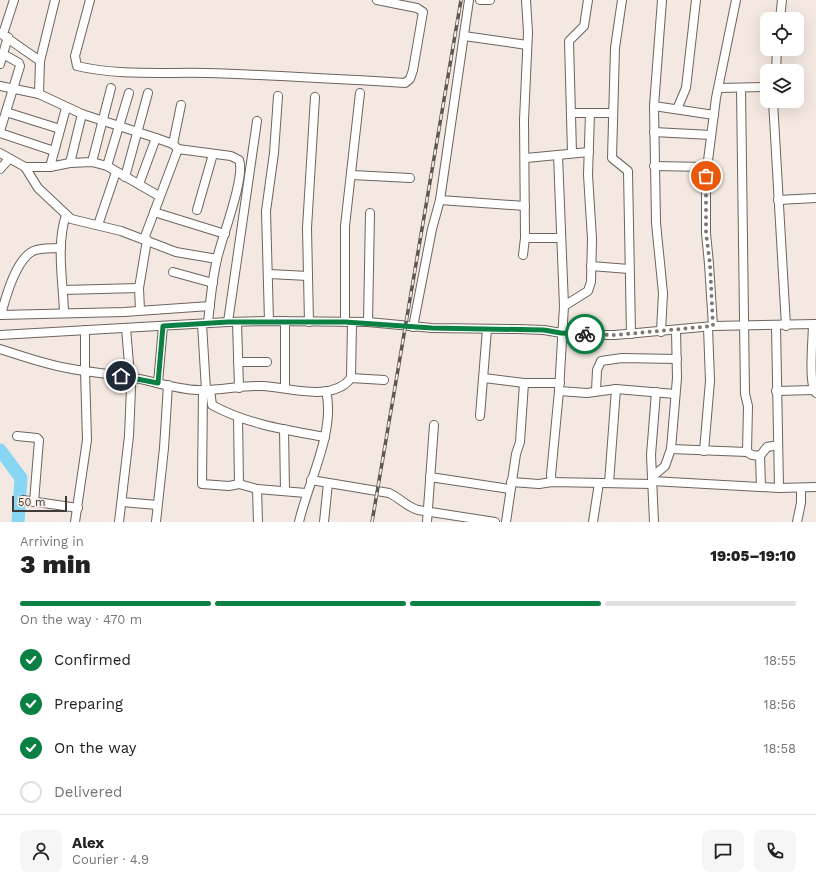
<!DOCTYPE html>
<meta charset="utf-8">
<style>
body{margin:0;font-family:"Work Sans",sans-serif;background:#f6f6f6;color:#222;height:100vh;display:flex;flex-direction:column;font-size:15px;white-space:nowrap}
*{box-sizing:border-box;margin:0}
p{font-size:13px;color:#767676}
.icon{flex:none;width:22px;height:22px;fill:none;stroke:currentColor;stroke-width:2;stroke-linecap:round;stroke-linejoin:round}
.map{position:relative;height:522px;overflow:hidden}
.side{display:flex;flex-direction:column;background:#fff;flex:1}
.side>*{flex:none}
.buttons{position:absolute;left:760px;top:12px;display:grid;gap:8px}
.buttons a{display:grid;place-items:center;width:44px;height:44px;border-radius:8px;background:#fff;box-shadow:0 4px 16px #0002;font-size:20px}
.scale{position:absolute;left:12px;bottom:10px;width:55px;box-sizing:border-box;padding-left:4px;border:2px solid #3f3b38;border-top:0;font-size:11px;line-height:14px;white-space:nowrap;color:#3f3b38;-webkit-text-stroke:3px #f4e9e2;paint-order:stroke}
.pin{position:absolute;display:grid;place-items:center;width:34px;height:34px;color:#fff;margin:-17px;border:2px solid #fff;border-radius:50%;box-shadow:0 1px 4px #0007}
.courier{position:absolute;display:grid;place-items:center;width:40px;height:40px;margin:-20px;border:3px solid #0b8043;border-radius:50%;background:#fff;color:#222;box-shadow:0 1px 5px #0007}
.headline em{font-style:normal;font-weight:800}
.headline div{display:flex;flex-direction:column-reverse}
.headline{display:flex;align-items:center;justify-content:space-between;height:68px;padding:0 20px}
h1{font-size:26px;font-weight:800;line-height:30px}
.bar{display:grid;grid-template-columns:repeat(4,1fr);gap:6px 4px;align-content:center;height:48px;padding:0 20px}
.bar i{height:5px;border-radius:3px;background:#e0e0e0}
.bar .current{background:#0b8043}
.bar p{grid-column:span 4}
.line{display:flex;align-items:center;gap:10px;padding:0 20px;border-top:1px solid #e0e0e0}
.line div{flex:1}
.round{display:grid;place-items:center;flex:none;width:42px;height:42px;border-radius:8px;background:#f6f6f6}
ol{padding:0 20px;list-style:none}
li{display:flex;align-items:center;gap:12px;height:44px}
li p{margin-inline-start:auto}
li .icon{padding:4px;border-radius:50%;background:#0b8043;color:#fff;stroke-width:4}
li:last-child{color:#767676}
li i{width:22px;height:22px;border:2px solid #e0e0e0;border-radius:50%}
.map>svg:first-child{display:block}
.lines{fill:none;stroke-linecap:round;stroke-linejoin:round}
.river{stroke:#87d7f4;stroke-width:13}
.minor-casing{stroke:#6d645d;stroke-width:10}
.minor{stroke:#fff;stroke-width:8}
.rail-casing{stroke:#5c5753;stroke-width:3.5}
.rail{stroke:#f4e9e2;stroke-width:2;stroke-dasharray:6;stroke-linecap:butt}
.done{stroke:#7e7874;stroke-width:4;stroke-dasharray:0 7.2}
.route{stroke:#0b8043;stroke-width:5}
</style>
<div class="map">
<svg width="816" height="522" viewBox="0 0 816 522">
<rect width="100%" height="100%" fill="#f4e9e2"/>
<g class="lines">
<!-- river -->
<polyline class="river" points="0,450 21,478 18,522"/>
<!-- minor casing -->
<g class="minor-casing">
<g id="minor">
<path d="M 90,0 L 75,56 L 77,66 C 119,76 164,72 207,73 C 273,75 339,79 405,83 L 410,79 L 413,70 L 423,12 L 417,8 L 377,0"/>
<polyline points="480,0 490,0"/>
<polyline points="622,0 615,48 612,158 628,171 631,334"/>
<polyline points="780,19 782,0"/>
<polyline points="0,33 40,61"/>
<polyline points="3,34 14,0"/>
<polyline points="464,36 527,45"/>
<polyline points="0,64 8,37"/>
<polyline points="776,71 777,49"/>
<path d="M 0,86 L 39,94 L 82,114 L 156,138 L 173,144 L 178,149 L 231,156 L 239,160 C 246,176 221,240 217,259 C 212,280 210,302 208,323"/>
<polyline points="719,88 767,87"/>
<polyline points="741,89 745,394 748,406 747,452"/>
<polyline points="39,94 40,61 55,0"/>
<polyline points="773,101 786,326"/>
<polyline points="654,106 714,115"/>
<polyline points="677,109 686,88 696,0"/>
<polyline points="6,112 60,129"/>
<polyline points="571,113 613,113"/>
<polyline points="0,131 20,66 19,63 3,54"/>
<polyline points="654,132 711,135"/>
<polyline points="0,133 54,151"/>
<polyline points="173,144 181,105"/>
<polyline points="0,153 25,167 38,188 71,219 121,231 176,252 217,259"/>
<polyline points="572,153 569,41 584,26 588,0"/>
<polyline points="526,158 589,152"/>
<polyline points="92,162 111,88"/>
<polyline points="70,163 82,114"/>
<polyline points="107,166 129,93"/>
<polyline points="654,166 707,167"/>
<polyline points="25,167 50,167 70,163 92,162 107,166 159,196"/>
<polyline points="50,167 66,108"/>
<polyline points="0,169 9,159"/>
<polyline points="352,175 410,178"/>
<polyline points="125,177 148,93"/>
<polyline points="139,184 156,138"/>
<polyline points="440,200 525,206"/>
<polyline points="778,200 816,198"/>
<polyline points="197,210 213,154"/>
<polyline points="154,212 225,234"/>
<polyline points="98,225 116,172"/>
<polyline points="525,238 561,238"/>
<polyline points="144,239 178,149"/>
<polyline points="523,255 525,238 524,120 528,32 526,0"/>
<polyline points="591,266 629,269"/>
<polyline points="173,272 213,283"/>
<polyline points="269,274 308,276"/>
<polyline points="63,290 139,288"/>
<polyline points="564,306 588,291 591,282 592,239 588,175 590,113"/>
<polyline points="140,310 139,288 147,240"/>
<path d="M 64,312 C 63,281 56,245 66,215"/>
<polyline points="0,315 124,312 210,306"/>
<path d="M 1,315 C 5,299 17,255 36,250 C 43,248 53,248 61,248"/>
<polyline points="269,321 266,211 274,153 278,96"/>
<polyline points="228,322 257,121"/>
<polyline points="237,322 239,388"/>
<polyline points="309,322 307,228 315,97"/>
<polyline points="345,322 345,226 360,93"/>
<polyline points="368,322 370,213"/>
<polyline points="202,324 206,390"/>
<path d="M 813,324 C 813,337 808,385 816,393"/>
<polyline points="713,326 709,264 706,233 706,176 716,98 736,0"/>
<polyline points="776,326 779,488"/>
<polyline points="413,327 432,229 440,200 469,0"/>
<polyline points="661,332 663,293 656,223 654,106 662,0"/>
<polyline points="0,335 228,322 269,321 368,322 432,328 518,329 544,330 573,335 615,335 713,326 816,324"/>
<path d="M 0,349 C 22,356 44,364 67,368 C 88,372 109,374 130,377 C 153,381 175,389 198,390 C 219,391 241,385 262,386 C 288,387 332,403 351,378 L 352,322"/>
<polyline points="238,362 267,362"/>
<polyline points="351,378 384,380"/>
<polyline points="484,378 524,383 560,383"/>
<polyline points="158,383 163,326"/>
<polyline points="285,388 285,321"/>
<polyline points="203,390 202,484 229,486 239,484 257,489 306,493"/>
<path d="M 210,390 L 212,405 C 246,424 287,430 325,437"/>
<polyline points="559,391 587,393 616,389 675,394"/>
<polyline points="596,391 597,370 601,361 622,358 677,359"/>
<polyline points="776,391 814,390"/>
<polyline points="480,416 487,329"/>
<polyline points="238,417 239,484"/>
<polyline points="284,429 285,491"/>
<polyline points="17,436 37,438 39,440 34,502"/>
<polyline points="671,449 747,452 752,455 760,456"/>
<polyline points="704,451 710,381 708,327"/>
<polyline points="430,477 510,489"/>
<polyline points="652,477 665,466 671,449 677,378 676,330"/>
<path d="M 311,480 L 389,493 C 400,498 407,507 418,510 L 495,522"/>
<polyline points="652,481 779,488 816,487"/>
<polyline points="511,482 539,484 552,482 652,484"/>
<polyline points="552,482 551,475 559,391 564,306 558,155"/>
<polyline points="609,483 616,389"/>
<polyline points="761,487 760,456 767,447 778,445"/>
<polyline points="257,489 258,522"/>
<polyline points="23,500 78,508"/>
<polyline points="122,502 157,505"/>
<polyline points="75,522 87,440 85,371 85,330"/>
<polyline points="119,522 129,436 131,388 126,328"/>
<polyline points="156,522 164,448 168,385"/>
<path d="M 299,522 C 308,482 336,431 326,391"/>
<polyline points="324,522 328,483"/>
<polyline points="427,522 434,425"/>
<polyline points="506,522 516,454 520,442 524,383"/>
<polyline points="593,522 599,483"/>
<polyline points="654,522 651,455 656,392"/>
<polyline points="797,522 801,503 801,488"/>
</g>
</g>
<!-- minor -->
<use href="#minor" class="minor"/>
<!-- rail casing -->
<g class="rail-casing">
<polyline id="rail" points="372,522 461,0"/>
</g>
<!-- rail -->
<use href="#rail" class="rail"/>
</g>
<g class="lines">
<!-- done -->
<polyline class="done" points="585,334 615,335 713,326 710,264 706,233 706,176"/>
<!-- route -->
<polyline class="route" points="121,376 158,383 163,326 228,322 345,322 432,328 544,330 561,333 585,334"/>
</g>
</svg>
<div class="buttons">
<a><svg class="icon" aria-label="locate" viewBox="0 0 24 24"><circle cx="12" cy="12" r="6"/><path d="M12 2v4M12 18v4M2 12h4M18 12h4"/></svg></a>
<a><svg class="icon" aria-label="layers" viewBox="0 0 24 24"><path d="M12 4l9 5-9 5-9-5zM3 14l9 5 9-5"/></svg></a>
</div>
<div class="scale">50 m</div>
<div class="pin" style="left:706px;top:176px;background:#ea580c"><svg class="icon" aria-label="bag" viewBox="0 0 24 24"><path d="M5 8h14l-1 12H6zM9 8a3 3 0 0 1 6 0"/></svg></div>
<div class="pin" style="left:121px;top:376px;background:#1f2937"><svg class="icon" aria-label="home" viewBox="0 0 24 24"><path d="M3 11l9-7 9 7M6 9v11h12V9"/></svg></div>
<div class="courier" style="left:585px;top:334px"><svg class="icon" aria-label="bike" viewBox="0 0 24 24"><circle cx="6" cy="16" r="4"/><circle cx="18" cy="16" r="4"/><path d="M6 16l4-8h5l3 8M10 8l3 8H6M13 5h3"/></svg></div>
</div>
<section class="side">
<div class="headline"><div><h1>3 min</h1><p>Arriving in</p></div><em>19:05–19:10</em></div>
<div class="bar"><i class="current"></i><i class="current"></i><i class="current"></i><i></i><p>On the way · 470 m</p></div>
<ol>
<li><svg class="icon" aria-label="check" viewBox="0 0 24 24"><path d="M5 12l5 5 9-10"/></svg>Confirmed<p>18:55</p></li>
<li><svg class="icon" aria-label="check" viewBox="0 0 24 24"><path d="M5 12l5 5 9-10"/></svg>Preparing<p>18:56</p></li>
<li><svg class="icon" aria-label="check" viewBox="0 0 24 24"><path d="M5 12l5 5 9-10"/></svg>On the way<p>18:58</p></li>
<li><i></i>Delivered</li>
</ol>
<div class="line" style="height:72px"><a class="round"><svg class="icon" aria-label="person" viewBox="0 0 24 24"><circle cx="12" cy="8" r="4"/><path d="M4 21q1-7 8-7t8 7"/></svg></a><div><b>Alex</b><p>Courier · 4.9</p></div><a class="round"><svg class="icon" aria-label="chat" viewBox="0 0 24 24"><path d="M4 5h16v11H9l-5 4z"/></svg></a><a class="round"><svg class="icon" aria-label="phone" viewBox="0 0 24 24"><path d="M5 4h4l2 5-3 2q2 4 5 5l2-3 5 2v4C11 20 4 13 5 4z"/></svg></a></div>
</section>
